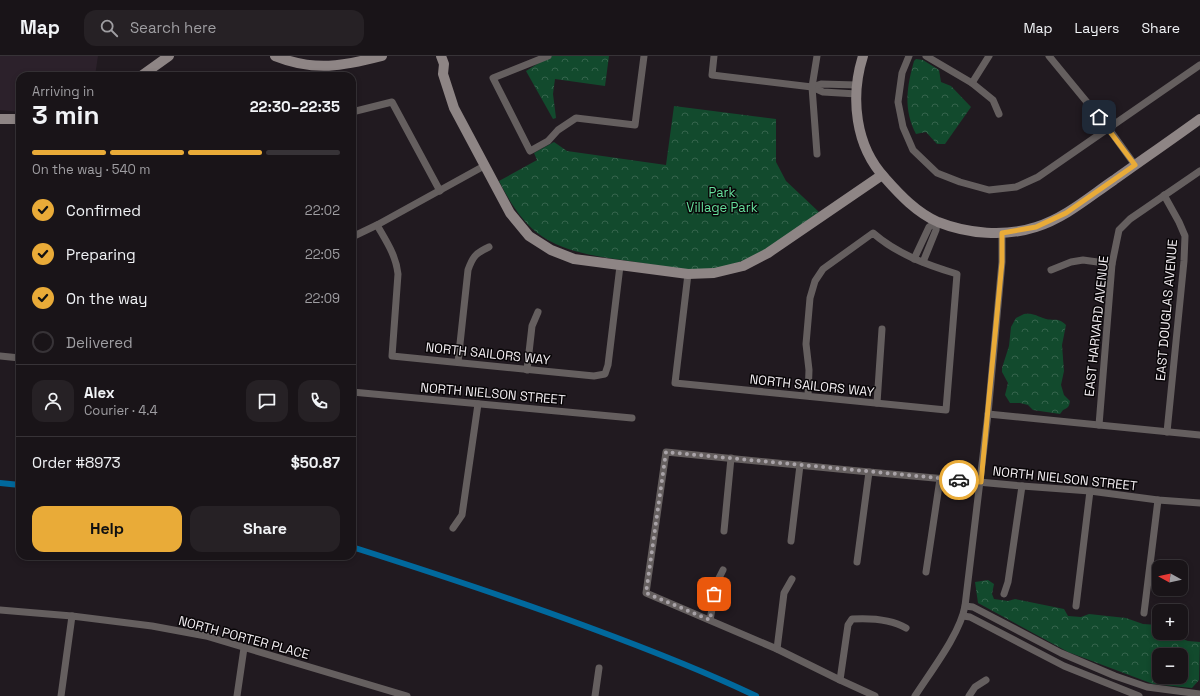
<!DOCTYPE html>
<meta charset="utf-8">
<style>
body{margin:0;font-family:"Space Grotesk",sans-serif;background:#262125;color:#f1f3f6;height:100vh;display:flex;flex-direction:column;font-size:15px;white-space:nowrap}
*{box-sizing:border-box;margin:0}
p{font-size:13px;color:#9f9ea2}
.icon{flex:none;width:22px;height:22px;fill:none;stroke:currentColor;stroke-width:2;stroke-linecap:round;stroke-linejoin:round}
.map{position:relative;flex:1;overflow:hidden}
.panel{position:absolute;left:16px;top:16px;width:340px;height:488px;display:flex;flex-direction:column;background:#191418;border-radius:12px;box-shadow:0 2px 6px #0003,0 0 0 1px #373337}
.panel>*{flex:none}
.needle{width:26px;rotate:278deg}
.fabs{position:absolute;left:1152px;top:504px;display:grid;gap:8px}
.fabs a{display:grid;place-items:center;width:36px;height:36px;border-radius:8px;background:#191418;box-shadow:0 2px 6px #0003,0 0 0 1px #373337;font-size:20px}
.pin{position:absolute;display:grid;place-items:center;width:34px;height:34px;color:#fff;margin:-17px;border-radius:8px;box-shadow:0 2px 6px #0006}
.courier{position:absolute;display:grid;place-items:center;width:40px;height:40px;margin:-20px;border:3px solid #e9ab38;border-radius:50%;background:#fff;color:#222;box-shadow:0 1px 5px #0007}
.headline em{font-style:normal;font-weight:600}
.headline div{display:flex;flex-direction:column-reverse}
.headline{display:flex;align-items:center;justify-content:space-between;height:68px;padding:0 16px}
h1{font-size:26px;font-weight:600;line-height:30px}
.bar{display:grid;grid-template-columns:repeat(4,1fr);gap:6px 4px;align-content:center;height:48px;padding:0 16px}
.bar i{height:5px;border-radius:3px;background:#373337}
.bar .active{background:#e9ab38}
.bar p{grid-column:span 4}
.line{display:flex;align-items:center;gap:10px;padding:0 16px;border-top:1px solid #373337}
.line div{flex:1}
.round{display:grid;place-items:center;flex:none;width:42px;height:42px;border-radius:12px;background:#262125}
ol{padding:0 16px;list-style:none}
li{display:flex;align-items:center;gap:12px;height:44px}
li p{margin-inline-start:auto}
li .icon{padding:4px;border-radius:50%;background:#e9ab38;color:#111;stroke-width:4}
li:last-child{color:#9f9ea2}
li i{width:22px;height:22px;border:2px solid #373337;border-radius:50%}
.action{display:flex;gap:8px;margin-top:auto;padding:8px 16px}
.action a{flex:1;height:46px;border-radius:12px;background:#e9ab38;color:#111;font-size:16px;font-weight:600;line-height:46px;text-align:center}
.action a+a{background:#262125;color:#f1f3f6}
header{display:flex;align-items:center;gap:24px;box-sizing:border-box;height:56px;padding:0 20px;background:#191418;border-bottom:1px solid #373337}
header strong{font-size:19px}
nav{display:flex;gap:22px;margin-inline-start:auto;font-size:14px}
.search{width:280px;height:36px;background:#262125;display:flex;align-items:center;gap:10px;box-sizing:border-box;padding:0 14px;border-radius:12px;color:#9f9ea2;font-size:15px}
.map>svg:first-child{display:block}
.built{fill:#2c212b}
.park{fill:url(#park-crowns);fill-rule:evenodd}
.lines{fill:none;stroke-linecap:round;stroke-linejoin:round}
.canal{stroke:#01699d;stroke-width:6}
.street{stroke:#655f5f;stroke-width:7}
.secondary{stroke:#8e8585;stroke-width:10}
.done{stroke:#a9a3a8;stroke-width:4;stroke-dasharray:0 7.2}
.route{stroke:#e9ab38;stroke-width:5}
.labels{text-anchor:middle;stroke-width:3;stroke-linejoin:round;paint-order:stroke}
.park-label{font-size:13px;fill:#65de9b;stroke:#090608}
.street-label{font-size:13px;fill:#f2edf1;stroke:#090608}
</style>
<header>
<strong>Map</strong>
<div class="search"><svg class="icon" aria-label="search" viewBox="0 0 24 24"><circle cx="10" cy="10" r="6"/><path d="M15 15l6 6"/></svg>Search here</div>
<nav><a>Map</a><a>Layers</a><a>Share</a></nav>
</header>
<div class="map">
<svg width="1200" height="640" viewBox="0 0 1200 640">
<defs>
<pattern id="park-crowns" width="20" height="18" patternUnits="userSpaceOnUse"><rect width="20" height="18" fill="#124a2d"/><path d="M2 6a3 3 0 1 1 6 0M12 15a3 3 0 1 1 6 0" fill="none" stroke="#35644c"/></pattern>
</defs>
<rect width="100%" height="100%" fill="#211a20"/>
<!-- built -->
<polygon class="built" points="0,0 98,0 95,20 20,20 20,56 0,54"/>
<!-- park -->
<g class="park">
<polygon points="550,0 609,0 605,30 555,23 553,38 556,62 553,63 526,15"/>
<path d="M 916,3 L 923,4 L 939,14 L 941,26 L 951,30 L 971,51 L 945,88 L 937,88 L 926,76 L 916,78 C 903,53 907,30 914,5 Z"/>
<path d="M 674,50 L 776,63 L 776,106 L 786,125 L 819,156 C 795,173 766,198 739,206 C 726,211 710,214 697,214 C 677,213 656,209 636,206 C 605,201 571,199 543,181 C 522,167 510,146 499,125 L 537,104 L 534,97 L 554,86 L 567,95 L 666,109 Z"/>
<path d="M 1024,258 C 1034,257 1036,260 1046,263 C 1055,265 1058,261 1066,269 L 1062,289 L 1064,315 L 1061,329 L 1064,339 L 1070,345 C 1069,351 1068,352 1063,354 L 1060,358 L 1033,354 L 1028,349 L 1020,347 L 1010,347 L 1005,339 L 1008,327 L 1002,316 L 1002,312 L 1009,290 L 1011,271 L 1016,262 Z"/>
<path d="M 988,524 L 994,528 L 992,538 L 994,543 L 1008,545 L 1015,543 L 1064,553 L 1068,560 L 1081,561 L 1089,558 L 1126,562 L 1143,568 L 1159,569 L 1159,577 L 1172,577 L 1172,579 L 1188,585 L 1200,586 L 1199,624 L 1192,632 L 1153,628 L 1068,596 L 978,547 L 975,526 ZM 1159,599 L 1181,599 L 1181,621 L 1159,621 Z"/>
</g>
<g class="lines">
<!-- canal -->
<g class="canal">
<polyline points="0,427 20,429"/>
<path d="M 352,491 C 431,516 510,542 588,571 C 645,592 702,614 756,640"/>
</g>
<!-- street -->
<g class="street">
<polyline points="548,0 493,22 530,95 548,85 558,74 576,62 635,69 644,0"/>
<polyline points="714,0 712,19 812,31 823,36 857,38"/>
<polyline points="909,0 902,17 898,46 903,71 913,94 937,117 960,126 989,134 1016,131 1038,121 1200,9"/>
<polyline points="926,0 972,27 993,44 999,58"/>
<polyline points="1049,0 1109,73 1135,109"/>
<polyline points="972,27 989,0"/>
<polyline points="812,31 821,28 857,29"/>
<polyline points="352,56 392,46 440,135"/>
<polyline points="817,98 812,31 817,0"/>
<polyline points="1164,139 1179,166 1185,180 1184,205 1167,376"/>
<path d="M 377,169 C 386,185 396,199 398,218 L 392,300 L 594,320 L 605,318 L 608,309 L 620,210"/>
<polyline points="352,181 377,169 484,110"/>
<polyline points="914,203 929,171 937,166"/>
<polyline points="923,206 936,174 937,166"/>
<polyline points="1051,214 1071,206 1083,204 1112,208"/>
<path d="M 688,218 L 675,327 L 946,354 L 957,218 C 927,209 897,198 873,177 L 823,213 L 815,225 L 810,242 L 806,288 L 809,314 L 808,340"/>
<polyline points="0,300 20,302"/>
<path d="M 458,306 L 468,214 C 473,200 476,197 489,191"/>
<polyline points="527,314 532,270 538,256"/>
<polyline points="352,336 632,362"/>
<polyline points="877,347 882,273"/>
<polyline points="988,358 1200,379"/>
<polyline points="1099,369 1112,208 1119,174 1130,163 1200,115"/>
<polyline points="453,472 462,459 478,348"/>
<polyline points="724,475 731,402"/>
<polyline points="791,485 800,409"/>
<polyline points="857,506 869,416"/>
<polyline points="926,516 940,423"/>
<polyline points="1004,538 1008,526 1022,430"/>
<polyline points="965,550 973,551 1061,597 1115,620 1147,631 1200,638"/>
<polyline points="1076,550 1090,435"/>
<polyline points="0,554 72,560 152,570 206,580 407,640"/>
<polyline points="1144,557 1158,444"/>
<polyline points="963,560 970,561 1064,610 1139,640"/>
<polyline points="710,564 717,526 723,514"/>
<polyline points="777,593 784,537 792,523"/>
<path d="M 840,624 L 848,569 L 852,563 C 870,562 891,563 906,572"/>
<polyline points="61,640 72,560"/>
<polyline points="237,640 244,592"/>
<polyline points="595,640 599,612"/>
<polyline points="875,640 840,624 777,593 646,537 666,396 869,416 1022,430 1090,435 1158,444 1200,447"/>
<path d="M 915,640 C 931,615 960,578 965,550 L 988,358 L 1002,206 L 1002,177"/>
<polyline points="969,640 975,631 986,624"/>
</g>
<!-- secondary -->
<g class="secondary">
<path d="M 275,0 C 315,16 343,10 382,0"/>
<polyline points="441,0 444,8 443,18 454,52 510,157 529,180 551,194 574,203 688,218 714,217 743,210 768,197 882,119"/>
<path d="M 863,0 C 850,41 855,90 885,122 C 900,139 917,157 938,166 C 968,178 1005,181 1036,171 C 1065,162 1089,141 1114,124 C 1142,104 1171,84 1200,63"/>
<polyline points="141,20 169,0"/>
<polyline points="0,63 20,63"/>
</g>
</g>
<g class="lines">
<!-- done -->
<polyline class="done" points="714,538 710,564 646,537 666,396 959,424"/>
<!-- route -->
<polyline class="route" points="959,424 981,426 1002,206 1002,177 1036,171 1066,157 1135,109 1099,61"/>
</g>
<g class="labels">
<!-- park labels -->
<g class="park-label">
<text x="722" y="141">Park<tspan x="722" dy="15">Village Park</tspan></text>
</g>
<!-- street labels -->
<g class="street-label">
<text transform="translate(1166 254) rotate(-85)" y="5">EAST DOUGLAS AVENUE</text>
<text transform="translate(1096 270) rotate(-84)" y="5">EAST HARVARD AVENUE</text>
<text transform="translate(488 297) rotate(6)" y="5">NORTH SAILORS WAY</text>
<text transform="translate(812 329) rotate(6)" y="5">NORTH SAILORS WAY</text>
<text transform="translate(493 337) rotate(5)" y="5">NORTH NIELSON STREET</text>
<text transform="translate(1065 422) rotate(6)" y="5">NORTH NIELSON STREET</text>
<text transform="translate(244 581) rotate(15)" y="5">NORTH PORTER PLACE</text>
</g>
</g>
</svg>
<div class="fabs">
<a><svg class="needle" viewBox="-14 -14 28 28"><path d="M0-13l5 13h-10z" fill="#e53935"/><path d="M0 13l5-13h-10z" fill="#9f9ea2"/></svg></a>
<a>+</a>
<a>−</a>
</div>
<div class="pin" style="left:714px;top:538px;background:#ea580c"><svg class="icon" aria-label="bag" viewBox="0 0 24 24"><path d="M5 8h14l-1 12H6zM9 8a3 3 0 0 1 6 0"/></svg></div>
<div class="pin" style="left:1099px;top:61px;background:#1f2937"><svg class="icon" aria-label="home" viewBox="0 0 24 24"><path d="M3 11l9-7 9 7M6 9v11h12V9"/></svg></div>
<div class="courier" style="left:959px;top:424px"><svg class="icon" aria-label="car" viewBox="0 0 24 24"><path d="M5 17H2v-5l4-1 3-4h7l3 4 3 1v5h-3M9 17h6M6 11h13"/><circle cx="7" cy="17" r="2"/><circle cx="17" cy="17" r="2"/></svg></div>
<section class="panel">
<div class="headline"><div><h1>3 min</h1><p>Arriving in</p></div><em>22:30–22:35</em></div>
<div class="bar"><i class="active"></i><i class="active"></i><i class="active"></i><i></i><p>On the way · 540 m</p></div>
<ol>
<li><svg class="icon" aria-label="check" viewBox="0 0 24 24"><path d="M5 12l5 5 9-10"/></svg>Confirmed<p>22:02</p></li>
<li><svg class="icon" aria-label="check" viewBox="0 0 24 24"><path d="M5 12l5 5 9-10"/></svg>Preparing<p>22:05</p></li>
<li><svg class="icon" aria-label="check" viewBox="0 0 24 24"><path d="M5 12l5 5 9-10"/></svg>On the way<p>22:09</p></li>
<li><i></i>Delivered</li>
</ol>
<div class="line" style="height:72px"><a class="round"><svg class="icon" aria-label="person" viewBox="0 0 24 24"><circle cx="12" cy="8" r="4"/><path d="M4 21q1-7 8-7t8 7"/></svg></a><div><b>Alex</b><p>Courier · 4.4</p></div><a class="round"><svg class="icon" aria-label="chat" viewBox="0 0 24 24"><path d="M4 5h16v11H9l-5 4z"/></svg></a><a class="round"><svg class="icon" aria-label="phone" viewBox="0 0 24 24"><path d="M5 4h4l2 5-3 2q2 4 5 5l2-3 5 2v4C11 20 4 13 5 4z"/></svg></a></div>
<div class="line" style="height:52px"><div>Order #8973</div><b>$50.87</b></div>
<div class="action"><a>Help</a><a>Share</a></div>
</section>
</div>
